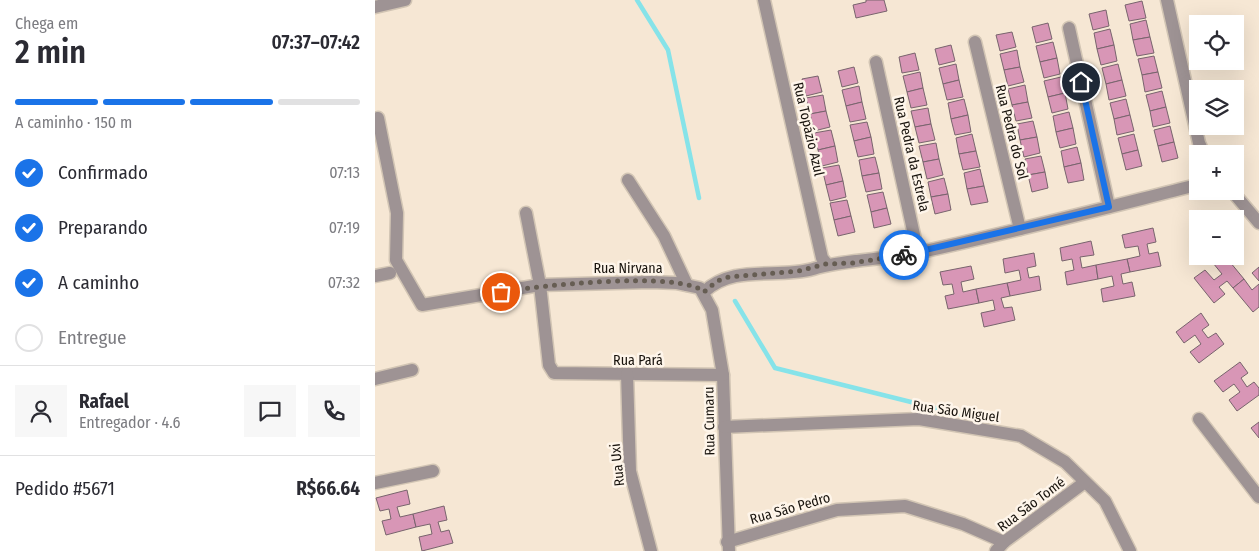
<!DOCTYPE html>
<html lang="pt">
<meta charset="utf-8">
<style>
body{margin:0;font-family:"Fira Sans Condensed",sans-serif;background:#f7f7f7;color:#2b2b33;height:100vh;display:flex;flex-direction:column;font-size:19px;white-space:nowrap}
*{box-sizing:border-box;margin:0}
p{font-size:16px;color:#7c7c81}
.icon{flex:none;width:28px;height:28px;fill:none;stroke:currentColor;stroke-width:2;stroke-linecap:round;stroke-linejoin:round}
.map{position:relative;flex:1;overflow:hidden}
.details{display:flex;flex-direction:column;background:#fff;width:375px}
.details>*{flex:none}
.controls{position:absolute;left:814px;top:15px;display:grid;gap:10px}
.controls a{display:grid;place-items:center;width:55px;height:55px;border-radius:0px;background:#fff;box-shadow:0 5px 20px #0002;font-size:25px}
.pin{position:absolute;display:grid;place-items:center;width:42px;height:42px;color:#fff;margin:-21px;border:2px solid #fff;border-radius:50%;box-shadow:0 1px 5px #0007}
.courier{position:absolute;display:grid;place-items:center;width:50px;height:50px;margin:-25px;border:4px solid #1a73e8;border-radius:50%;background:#fff;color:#222;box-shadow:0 1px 6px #0007}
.summary em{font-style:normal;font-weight:600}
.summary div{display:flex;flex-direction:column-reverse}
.summary{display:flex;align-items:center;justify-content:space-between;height:85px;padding:0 15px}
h1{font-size:32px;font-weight:600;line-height:38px}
.bar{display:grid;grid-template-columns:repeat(4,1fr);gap:8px 5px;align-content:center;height:60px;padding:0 15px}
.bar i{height:6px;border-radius:4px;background:#e1e1e2}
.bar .current{background:#1a73e8}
.bar p{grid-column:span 4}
.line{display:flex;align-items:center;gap:12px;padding:0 15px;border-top:1px solid #e1e1e2}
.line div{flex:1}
.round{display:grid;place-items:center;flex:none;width:52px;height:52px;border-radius:0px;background:#f7f7f7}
ol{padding:0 15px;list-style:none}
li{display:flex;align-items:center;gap:15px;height:55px}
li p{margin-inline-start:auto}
li .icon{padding:5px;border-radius:50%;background:#1a73e8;color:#fff;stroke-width:4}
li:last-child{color:#7c7c81}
li i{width:28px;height:28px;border:2px solid #e1e1e2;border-radius:50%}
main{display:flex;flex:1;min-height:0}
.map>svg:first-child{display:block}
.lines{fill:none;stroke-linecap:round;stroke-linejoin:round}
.stream{stroke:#86e3e9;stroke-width:4.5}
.building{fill:#d896b6;stroke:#78646d}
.street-casing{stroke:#d2c5b4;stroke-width:15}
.street{stroke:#9e9394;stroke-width:12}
.done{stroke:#665d53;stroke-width:5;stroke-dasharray:0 9}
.route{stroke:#1a73e8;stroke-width:6}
.labels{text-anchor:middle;stroke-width:5;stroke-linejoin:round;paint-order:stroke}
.street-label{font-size:14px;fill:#18130d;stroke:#fef5ea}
</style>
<main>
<section class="details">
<div class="summary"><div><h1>2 min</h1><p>Chega em</p></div><em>07:37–07:42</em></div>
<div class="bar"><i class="current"></i><i class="current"></i><i class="current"></i><i></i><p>A caminho · 150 m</p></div>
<ol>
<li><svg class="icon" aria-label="check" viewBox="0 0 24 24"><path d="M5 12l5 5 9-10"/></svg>Confirmado<p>07:13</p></li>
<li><svg class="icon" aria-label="check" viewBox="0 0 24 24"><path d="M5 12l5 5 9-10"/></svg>Preparando<p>07:19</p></li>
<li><svg class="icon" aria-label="check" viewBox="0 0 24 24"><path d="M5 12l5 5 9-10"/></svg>A caminho<p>07:32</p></li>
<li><i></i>Entregue</li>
</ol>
<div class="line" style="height:90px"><a class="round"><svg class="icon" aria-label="person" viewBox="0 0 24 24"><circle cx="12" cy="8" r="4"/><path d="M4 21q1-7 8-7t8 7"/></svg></a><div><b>Rafael</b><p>Entregador · 4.6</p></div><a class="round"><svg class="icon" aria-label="chat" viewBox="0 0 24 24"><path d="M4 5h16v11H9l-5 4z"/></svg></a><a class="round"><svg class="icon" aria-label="phone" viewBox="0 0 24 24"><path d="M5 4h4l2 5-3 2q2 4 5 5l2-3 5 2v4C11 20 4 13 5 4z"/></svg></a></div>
<div class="line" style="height:65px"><div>Pedido #5671</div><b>R$66.64</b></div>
</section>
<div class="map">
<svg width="884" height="551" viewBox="0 0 884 551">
<rect width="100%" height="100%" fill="#f6e7d4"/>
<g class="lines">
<!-- stream -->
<g class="stream">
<polyline points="262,0 293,50 324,198"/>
<polyline points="360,301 400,368 592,416"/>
</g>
</g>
<!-- building -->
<g class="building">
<polygon points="491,0 509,0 512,11 481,18 478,5 491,2"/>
<polygon points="767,1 771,18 754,21 750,5"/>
<polygon points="731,10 734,26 718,30 714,14"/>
<polygon points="771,20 775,37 758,40 755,24"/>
<polygon points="673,23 677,39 661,43 657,27"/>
<polygon points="735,29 739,45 722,49 719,33"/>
<polygon points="637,32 641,47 625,51 621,35"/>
<polygon points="775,37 779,53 762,56 758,40"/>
<polygon points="678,42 682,58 665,62 661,46"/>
<polygon points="576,45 580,61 564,65 560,49"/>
<polygon points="739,45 742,61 726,65 722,49"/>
<polygon points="642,50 645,67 629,70 625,54"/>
<polygon points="540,53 544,70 527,73 524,57"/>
<polygon points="779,56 783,72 767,75 763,59"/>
<polygon points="682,58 685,74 669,78 665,62"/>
<polygon points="581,64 584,80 568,84 564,68"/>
<polygon points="743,64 747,80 731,84 727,68"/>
<polygon points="479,67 483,83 467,87 463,71"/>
<polygon points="645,67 649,82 633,86 629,70"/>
<polygon points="545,72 548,88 532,92 528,76"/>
<polygon points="783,72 787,88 770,92 767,75"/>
<polygon points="443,76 447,92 431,96 427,79"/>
<polygon points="686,77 690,93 673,97 669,81"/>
<polygon points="584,80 588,97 572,100 568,84"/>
<polygon points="747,80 751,96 734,100 731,84"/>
<polygon points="650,85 653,102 637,105 633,89"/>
<polygon points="484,86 487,102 471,106 467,90"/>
<polygon points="548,88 552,105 536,108 532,92"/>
<polygon points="787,91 791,107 775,111 771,95"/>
<polygon points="690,93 693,109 677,113 673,97"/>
<polygon points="448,95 451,111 435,114 431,98"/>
<polygon points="589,99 593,115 576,119 573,103"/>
<polygon points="751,99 755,115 739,119 735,103"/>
<polygon points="487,102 491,119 475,122 471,106"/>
<polygon points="653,102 657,118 641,121 637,105"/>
<polygon points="791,107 795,123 778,127 775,111"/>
<polygon points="553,108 556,124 540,127 536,111"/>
<polygon points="451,111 455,127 439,131 435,114"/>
<polygon points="694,112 698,128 681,132 678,116"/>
<polygon points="593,115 596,132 580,135 576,119"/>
<polygon points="755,115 759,131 742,135 739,119"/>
<polygon points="658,121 662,137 645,140 642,124"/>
<polygon points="492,122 496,137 479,141 475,125"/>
<polygon points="556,124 560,140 544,143 540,127"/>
<polygon points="795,126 799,142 783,146 779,130"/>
<polygon points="698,128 701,144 685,148 681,132"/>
<polygon points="456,130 460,146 443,150 439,133"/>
<polygon points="597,134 601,151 584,154 581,138"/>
<polygon points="759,134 763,150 747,154 743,138"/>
<polygon points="496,137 499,154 483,157 479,141"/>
<polygon points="662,137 665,153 649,157 645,140"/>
<polygon points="799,142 803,158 787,162 783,146"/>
<polygon points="561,143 564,159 548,162 544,146"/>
<polygon points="460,146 463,162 447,166 443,150"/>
<polygon points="702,147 706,163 689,167 686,151"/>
<polygon points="763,150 767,166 751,170 747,154"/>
<polygon points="601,151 605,167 588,170 584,154"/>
<polygon points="666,156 670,172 653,175 650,159"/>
<polygon points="500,157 504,173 487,176 484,160"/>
<polygon points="564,159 568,175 552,179 548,162"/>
<polygon points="706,163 709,180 693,183 689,167"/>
<polygon points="464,165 468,181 451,185 447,168"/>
<polygon points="605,169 609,186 592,189 589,173"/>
<polygon points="670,172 673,188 657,192 653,175"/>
<polygon points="504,173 507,189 491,192 487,176"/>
<polygon points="569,178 573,194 556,197 553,182"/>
<polygon points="468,181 471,197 455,201 451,185"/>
<polygon points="609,186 613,202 596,205 592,189"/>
<polygon points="508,192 512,208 496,212 492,195"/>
<polygon points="573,194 576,210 560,214 556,197"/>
<polygon points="472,200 476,216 459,220 455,203"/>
<polygon points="512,208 516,224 499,228 496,212"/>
<polygon points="476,216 480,232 463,236 459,220"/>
<polygon points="778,228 781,242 772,244 774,254 783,252 786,266 755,272 752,259 765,256 763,246 750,248 747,235"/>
<polygon points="860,229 868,239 860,246"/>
<polygon points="716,241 719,255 705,257 707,268 721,265 723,279 692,285 690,272 699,270 697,259 687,261 685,248"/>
<polygon points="659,253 661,266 652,268 654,278 664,276 666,290 635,296 632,283 646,280 644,270 630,273 628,259"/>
<polygon points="833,256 847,256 838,263"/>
<polygon points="847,256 850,256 869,279 858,288 852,281 844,287 850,294 839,303 819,278 830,270 839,280 847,274 838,263"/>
<polygon points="752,259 755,272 746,274 748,284 757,282 760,296 728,302 726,289 739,286 737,276 723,279 721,265"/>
<polygon points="596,266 599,279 586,282 588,292 601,289 604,303 573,309 570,296 579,294 577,284 568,285 565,272"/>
<polygon points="884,267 884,281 877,273"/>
<polygon points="869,279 877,290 884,284 884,307 878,312 858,288"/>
<polygon points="632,283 635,296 626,298 629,308 637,307 640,320 609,327 606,313 620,310 618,300 604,303 601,289"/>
<polygon points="826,313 834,325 827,330 833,338 841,333 849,344 824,363 815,352 826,344 820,335 809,343 801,332"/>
<polygon points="865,362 873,373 866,378 872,387 879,382 884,388 884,395 862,411 854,400 865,392 859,384 848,392 839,381"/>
<polygon points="884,422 884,438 876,428"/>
<polygon points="32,490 35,504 22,507 25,517 38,514 41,527 11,535 7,521 16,519 14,509 5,511 1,498"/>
<polygon points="69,506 72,520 63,522 66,532 74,530 78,543 47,551 44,537 57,534 55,524 41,527 38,514"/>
</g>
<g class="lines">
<!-- street casing -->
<g class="street-casing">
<g id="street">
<polyline points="389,0 447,258 451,263"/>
<polyline points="792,0 824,143 829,154"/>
<polyline points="0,7 30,0"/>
<polyline points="694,28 734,207"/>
<polyline points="600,42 645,229"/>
<polyline points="501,62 543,253"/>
<polyline points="3,118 22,213 21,260 47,305 165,285 276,282 301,283 325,288 337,310 348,375 354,551"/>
<polyline points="253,180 289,236 312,285"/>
<polyline points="857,191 884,223"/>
<polyline points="151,213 165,285 174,365 179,373 348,375"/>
<polyline points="0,276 15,273"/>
<path d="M 329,292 C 358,264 402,279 438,269 C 471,259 510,260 546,252 C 638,232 730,208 822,185"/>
<polyline points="252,374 255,471 276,551"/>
<polyline points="0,379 37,370"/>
<polyline points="824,419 884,497"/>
<polyline points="349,427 544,419 646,436 690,462 730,501 755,551"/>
<polyline points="0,483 58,471"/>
<polyline points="352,542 462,510 530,506 588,524 629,542"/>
<polyline points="621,551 629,542 710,482"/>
</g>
</g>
<!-- street -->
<use href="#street" class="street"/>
</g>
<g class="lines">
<!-- done -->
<path class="done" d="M 126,292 C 160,286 306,270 329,292 L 342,281 L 354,277 L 424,271 L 451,264 L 477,263 L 529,255"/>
<!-- route -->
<polyline class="route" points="529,255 734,207 706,82"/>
</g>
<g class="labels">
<!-- street labels -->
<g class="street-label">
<text transform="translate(434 129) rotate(77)" y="5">Rua Topázio Azul</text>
<text transform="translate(637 132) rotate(76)" y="5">Rua Pedra do Sol</text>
<text transform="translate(537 154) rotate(77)" y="5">Rua Pedra da Estrela</text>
<text x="253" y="273">Rua Nirvana</text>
<text x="263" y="365">Rua Pará</text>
<text transform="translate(581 411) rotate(8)" y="5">Rua São Miguel</text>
<text transform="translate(334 421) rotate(-91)" y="5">Rua Cumaru</text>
<text transform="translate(242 465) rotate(-96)" y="5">Rua Uxi</text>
<text transform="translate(656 504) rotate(-37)" y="5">Rua São Tomé</text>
<text transform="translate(415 508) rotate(-16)" y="5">Rua São Pedro</text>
</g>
</g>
</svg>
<div class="controls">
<a><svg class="icon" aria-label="locate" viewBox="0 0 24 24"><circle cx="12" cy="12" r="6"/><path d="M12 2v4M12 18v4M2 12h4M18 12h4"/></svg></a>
<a><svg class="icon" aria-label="layers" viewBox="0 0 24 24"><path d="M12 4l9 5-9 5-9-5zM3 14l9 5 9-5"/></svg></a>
<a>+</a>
<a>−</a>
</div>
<div class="pin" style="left:126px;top:292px;background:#ea580c"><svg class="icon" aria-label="bag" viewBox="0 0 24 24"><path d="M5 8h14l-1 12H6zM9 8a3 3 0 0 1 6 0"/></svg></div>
<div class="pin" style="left:706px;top:82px;background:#1f2937"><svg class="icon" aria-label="home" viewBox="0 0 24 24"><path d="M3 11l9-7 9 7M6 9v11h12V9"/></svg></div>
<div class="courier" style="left:529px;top:255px"><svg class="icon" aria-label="bike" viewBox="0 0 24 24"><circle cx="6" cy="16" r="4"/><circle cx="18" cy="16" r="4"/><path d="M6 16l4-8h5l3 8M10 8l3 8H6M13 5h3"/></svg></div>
</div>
</main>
